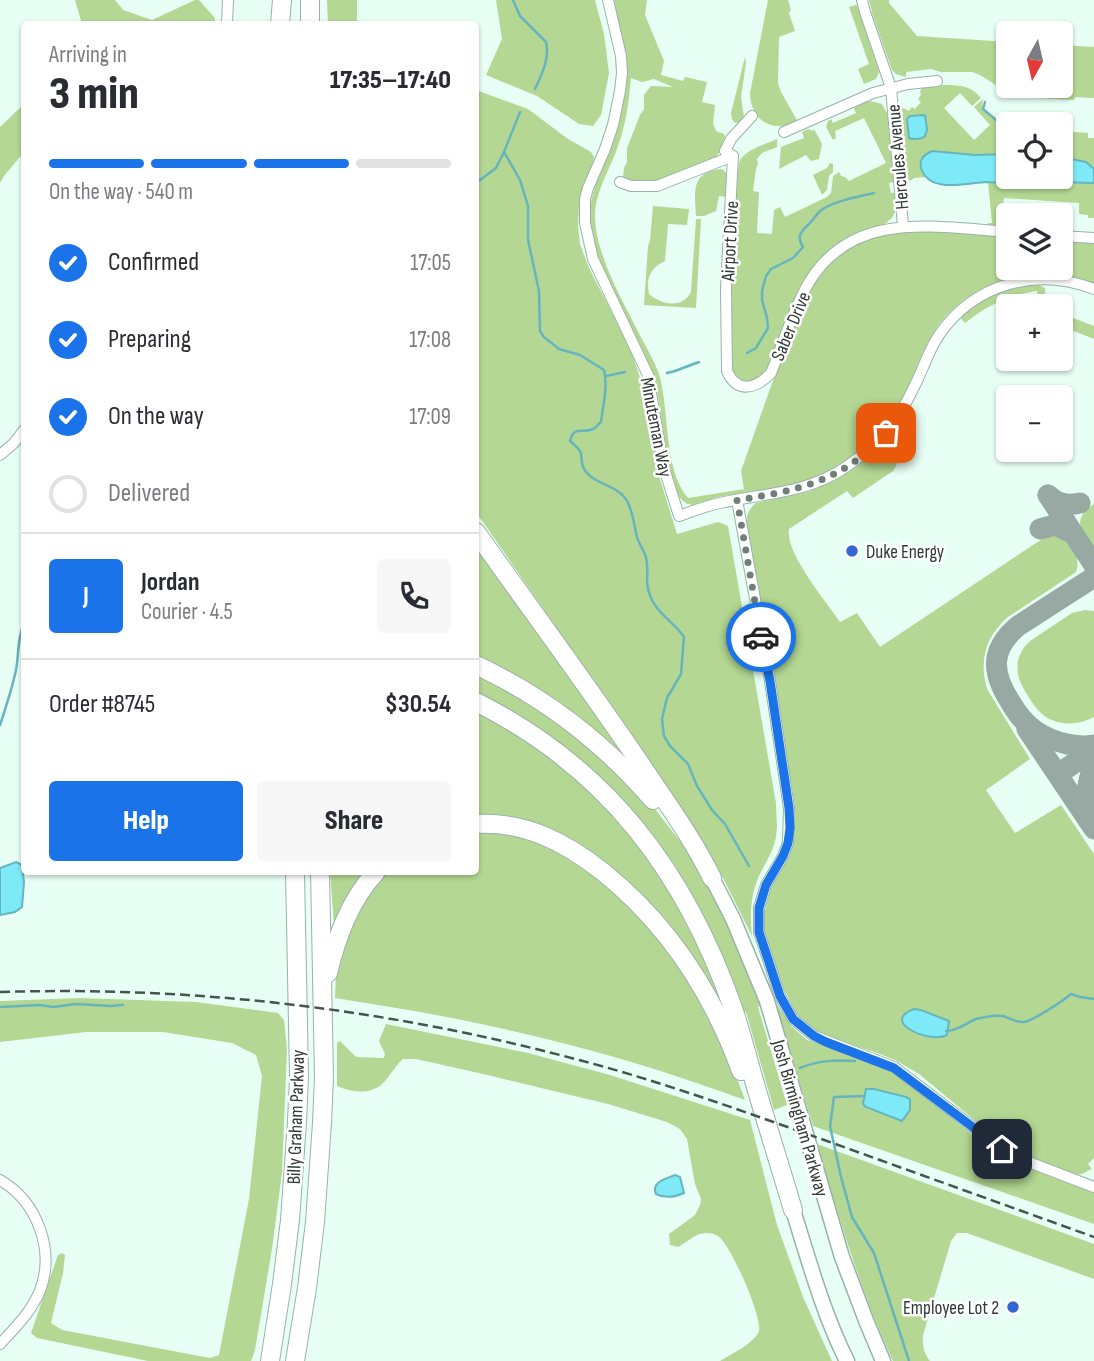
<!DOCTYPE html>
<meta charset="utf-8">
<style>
body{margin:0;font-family:"Sofia Sans Condensed",sans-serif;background:#f7f7f7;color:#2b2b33;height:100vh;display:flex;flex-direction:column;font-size:26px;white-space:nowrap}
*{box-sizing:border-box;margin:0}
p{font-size:23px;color:#7c7c81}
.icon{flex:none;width:38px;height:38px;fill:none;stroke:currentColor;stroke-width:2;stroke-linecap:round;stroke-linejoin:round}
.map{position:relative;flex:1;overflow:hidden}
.sheet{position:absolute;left:21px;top:21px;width:458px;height:854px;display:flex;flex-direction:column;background:#fff;border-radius:7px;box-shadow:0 2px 5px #0004}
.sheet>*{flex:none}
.needle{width:46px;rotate:188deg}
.buttons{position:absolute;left:996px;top:21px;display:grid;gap:14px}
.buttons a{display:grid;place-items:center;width:77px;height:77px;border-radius:7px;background:#fff;box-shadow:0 2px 5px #0004;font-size:35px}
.pin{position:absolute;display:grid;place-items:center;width:60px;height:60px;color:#fff;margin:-30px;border-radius:14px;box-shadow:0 4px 10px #0006}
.courier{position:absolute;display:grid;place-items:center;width:70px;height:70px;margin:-35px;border:5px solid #1a73e8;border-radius:50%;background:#fff;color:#222;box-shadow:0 2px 9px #0007}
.overview em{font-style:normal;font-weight:800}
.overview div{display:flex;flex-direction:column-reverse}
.overview{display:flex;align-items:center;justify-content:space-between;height:119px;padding:0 28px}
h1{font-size:46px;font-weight:800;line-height:52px}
.bar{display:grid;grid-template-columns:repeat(4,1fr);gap:10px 7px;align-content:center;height:84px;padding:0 28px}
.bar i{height:9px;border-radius:5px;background:#e1e1e2}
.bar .selected{background:#1a73e8}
.bar p{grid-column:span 4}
.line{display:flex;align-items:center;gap:18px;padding:0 28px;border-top:2px solid #e1e1e2}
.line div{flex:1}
.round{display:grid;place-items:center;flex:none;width:74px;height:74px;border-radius:7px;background:#f7f7f7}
ol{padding:0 28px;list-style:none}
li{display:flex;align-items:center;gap:21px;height:77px}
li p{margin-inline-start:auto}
li .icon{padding:7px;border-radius:50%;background:#1a73e8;color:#fff;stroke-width:4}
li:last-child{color:#7c7c81}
li i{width:38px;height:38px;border:4px solid #e1e1e2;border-radius:50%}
.action{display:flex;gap:14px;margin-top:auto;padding:14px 28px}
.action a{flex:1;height:80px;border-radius:7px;background:#1a73e8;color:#fff;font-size:28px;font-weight:800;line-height:80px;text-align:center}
.action a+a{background:#f7f7f7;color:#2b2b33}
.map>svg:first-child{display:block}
.green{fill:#b4d893}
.water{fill:#7eeaf8;stroke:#66b5be;stroke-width:2}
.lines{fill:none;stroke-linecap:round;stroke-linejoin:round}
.stream{stroke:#66b5be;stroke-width:2.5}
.taxiway{stroke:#97a9a2;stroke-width:21}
.street-casing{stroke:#98b2a7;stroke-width:12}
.secondary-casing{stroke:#98b2a7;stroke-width:17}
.highway-casing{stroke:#98b2a7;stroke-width:20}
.street{stroke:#fff;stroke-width:10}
.secondary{stroke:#fff;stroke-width:14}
.highway{stroke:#fff;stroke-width:18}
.rail{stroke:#46534e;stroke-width:2.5;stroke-dasharray:10 5;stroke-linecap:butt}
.done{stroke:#707f79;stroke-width:7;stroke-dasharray:0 12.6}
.route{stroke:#1a73e8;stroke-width:9}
.poi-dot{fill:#3565d4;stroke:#fff;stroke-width:2.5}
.labels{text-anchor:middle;stroke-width:5;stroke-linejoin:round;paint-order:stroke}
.street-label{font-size:19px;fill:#2f3a36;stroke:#fff}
.poi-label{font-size:19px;fill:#2f3a36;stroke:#fff;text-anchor:start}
</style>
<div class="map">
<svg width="1094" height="1361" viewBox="0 0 1094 1361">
<rect width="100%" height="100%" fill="#e8fff5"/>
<!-- green -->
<g class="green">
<polygon points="75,0 115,0 123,10 152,20 195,0 199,0 215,18 215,24 82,24"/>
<polygon points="327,0 357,0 357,24 328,24"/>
<polygon points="496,0 595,0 604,34 609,73 601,115 593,126 579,124 537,96 486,75 502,39"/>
<path d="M 612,0 L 647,0 L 645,15 L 664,61 L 661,75 L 683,81 L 685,77 L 707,82 L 702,102 L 715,105 L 713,123 L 716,131 L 724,134 L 725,137 L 717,157 C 691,167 650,192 623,178 L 624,168 L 627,162 L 627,148 L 640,115 L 644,109 L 644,95 L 651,86 L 673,87 L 654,79 L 642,82 L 631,78 C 629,101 626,124 618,146 C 610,170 595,191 595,217 C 596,257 625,305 643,341 C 649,352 655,363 659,374 C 670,411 663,469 688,498 L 744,489 L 741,471 C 757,427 771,383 789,340 C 796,320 803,299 816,281 C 830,260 854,241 880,235 C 920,225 967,234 1008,237 L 1008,268 L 1060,268 L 1061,241 L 1094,243 L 1094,284 C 1050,270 1007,270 968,297 C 929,324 924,353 906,392 C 884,439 836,477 786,487 C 764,492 740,492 718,497 C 710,499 701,505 693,505 C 674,505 668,468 665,453 C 661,426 661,395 651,370 C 633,323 595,275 590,225 C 587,193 604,169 614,140 C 622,113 628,84 625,57 C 624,38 617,18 612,0 Z"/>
<path d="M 768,0 L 788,0 L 791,10 L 789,13 L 795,31 L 779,37 L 778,83 L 781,92 L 798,122 C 773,133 751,122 750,93 Z"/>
<polygon points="869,0 889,0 889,3 917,36 1008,42 1008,86 1034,86 1034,93 1012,92 1002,89 980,75 972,72 941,72 931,69 906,72 906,77 896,74 892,70 873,16"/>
<polygon points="855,5 857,5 879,72 876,79 864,84 858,69 869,64 849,7"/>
<polygon points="1061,45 1094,47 1094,98 1075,97 1074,100 1036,98 1036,86 1060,86"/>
<polygon points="745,57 746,63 741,97 744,117 741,122 735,123 732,119 731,113"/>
<path d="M 942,85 C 958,85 971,85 981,98 L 972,106 L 960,93 L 944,108 L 974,140 L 990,125 L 974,107 L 983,99 L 982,109 L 1008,131 L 1008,154 L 975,155 L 931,151 L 920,165 L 926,177 L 914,178 L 910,181 L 904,174 L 897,110 L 903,108 L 909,111 L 912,107 L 915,109 L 921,102 L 918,99 L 921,95 L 920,91 L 923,87 Z"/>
<path d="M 476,90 L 528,109 L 568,139 L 591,152 L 594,157 L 593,162 L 584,187 L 579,206 L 578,225 L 580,244 L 589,268 L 631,350 L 642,384 L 660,479 L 677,534 L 718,522 L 728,526 L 776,803 C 776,813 778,826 776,836 C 774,851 765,863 759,876 C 750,896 750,916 752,936 L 724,880 L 686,815 L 476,512 Z"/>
<path d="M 870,101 L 882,104 L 889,117 L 895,182 L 889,183 L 891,193 L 896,193 L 897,208 L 892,218 L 886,223 L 850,237 L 827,254 L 768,371 C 760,381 739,387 733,371 C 727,358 734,172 740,160 C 747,149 766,144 777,139 L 777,147 L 762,153 L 757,159 L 758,164 L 756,169 L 753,191 L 759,192 L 757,233 L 772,234 L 774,210 L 780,207 L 785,217 L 827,197 L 831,193 L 833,176 L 839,172 L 841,176 L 845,177 L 849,181 L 886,163 L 864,118 L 835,131 L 836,138 L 833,140 L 826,127 L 828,121 L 831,119 L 833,123 L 856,113 L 854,108 L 856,105 Z"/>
<polygon points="24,104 24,152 4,176 0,183 0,127"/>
<polygon points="808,129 813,131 814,129 822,144 819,159 811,161 806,155 779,169 781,147 804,138 802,132"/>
<polygon points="1061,131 1088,133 1088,138 1094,138 1094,218 1088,218 1088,215 1079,214 1079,203 1004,198 1001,222 1008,223 1008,227 988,225 988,223 992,223 988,182 1006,183 1015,181 1018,177 1060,177"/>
<polygon points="830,163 833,164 833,172 829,176 827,190 822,195 813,175 827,168"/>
<path d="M 721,169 C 731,173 728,187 728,197 L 719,196 L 716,211 L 704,216 L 696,216 C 695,192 690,172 721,169 Z"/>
<path d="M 653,206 L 689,209 L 687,225 L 668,224 L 665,261 C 650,268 646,278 649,294 C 662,305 682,309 691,292 L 696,219 L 701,219 L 696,308 L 644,305 L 648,246 L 650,240 Z"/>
<path d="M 1039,285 L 1045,288 L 1046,306 L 1037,306 L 1045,305 L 1044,299 L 1038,298 L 1037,291 C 1009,295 987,305 965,323 L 961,319 C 974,297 1014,285 1039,285 Z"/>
<polygon points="1060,313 1094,326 1094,339 1061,326"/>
<path d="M 883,444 L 889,446 L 896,458 L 897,464 L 893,471 L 853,498 L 847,491 L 789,529 C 785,553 826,601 840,622 L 857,613 L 880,647 L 1045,537 C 1065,531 1083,553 1076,572 L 1008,617 C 985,637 979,661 987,689 L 1030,759 L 986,790 L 1015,833 L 1061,805 L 1094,854 L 1094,1158 L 1088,1164 L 1092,1169 L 1082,1174 L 1073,1175 L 1027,1157 L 1002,1143 L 919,1074 L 897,1061 L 880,1054 L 818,1033 L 805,1023 L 796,1013 L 783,987 L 766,940 L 764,926 L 764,915 L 770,890 L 787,855 L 793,836 L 795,818 L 794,801 L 748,537 C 746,522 744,513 756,503 L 808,492 L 840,477 Z"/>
<path d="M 1094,504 L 1094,547 C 1078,532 1073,517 1094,504 Z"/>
<polygon points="476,539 624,752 621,756 476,660"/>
<path d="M 1085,610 L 1094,611 L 1094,717 C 1078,726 1056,726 1042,714 C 1036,709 1032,702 1028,696 C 1015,677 1012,658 1030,641 L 1072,613 Z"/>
<polygon points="476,670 562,722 644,795 683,845 699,868 719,903 762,1005 758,1007 787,1105 774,1110 746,1012 741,1011 663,853 476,694"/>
<polygon points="476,707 564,766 636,838 695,929 729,1018 602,865 476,820"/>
<path d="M 476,829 L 536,837 L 598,874 L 677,957 L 731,1062 L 745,1100 C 667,1071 586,1047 504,1029 C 448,1016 391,1007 335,998 L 336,973 L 344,935 L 383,872 L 476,872 Z"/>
<polygon points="330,872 370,872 334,925"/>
<polygon points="80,998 196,1002 278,1013 284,1020 287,1049 282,1172 272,1249 255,1350 251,1361 148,1361 37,1338 31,1333 58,1255 62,1253 65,1255 63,1273 51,1323 62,1330 210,1358 219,1355 249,1199 262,1076 256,1055 232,1043 163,1032 86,1032 0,1042 0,1001"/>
<polygon points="774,1000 791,1026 807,1040 893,1070 974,1136 999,1152 1024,1166 1094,1191 1094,1224 813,1126"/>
<path d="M 386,1024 L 528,1053 L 610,1075 L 750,1120 L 777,1225 L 803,1297 L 832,1361 L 720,1361 C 730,1355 756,1342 759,1331 C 762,1316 731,1245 718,1236 C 715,1234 711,1233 707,1233 C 696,1232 688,1242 678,1247 L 670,1245 L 669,1234 L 695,1215 L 700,1205 L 701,1199 L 695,1184 L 687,1139 L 680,1129 L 667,1122 L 608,1104 L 483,1074 L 416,1059 L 403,1059 C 395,1066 389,1078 381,1085 C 368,1095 351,1092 337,1086 L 337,1043 L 340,1041 L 356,1057 L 384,1058 L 385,1054 L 379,1041 Z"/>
<path d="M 817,1144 L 1094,1244 L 1094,1279 L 967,1233 L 957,1233 L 951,1241 L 923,1335 C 922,1344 924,1354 930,1361 L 893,1361 C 860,1291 839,1217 817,1144 Z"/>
</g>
<!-- water -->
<g class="water">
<path d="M 925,115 L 927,130 L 925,136 C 922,139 913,140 909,138 L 907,119 L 910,116 Z"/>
<path d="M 932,151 L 975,155 L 1008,154 L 1008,177 L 1018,177 L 1018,179 C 1008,185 997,182 986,182 C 967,183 929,194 921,168 C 919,159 924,155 932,151 Z"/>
<polygon points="1061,157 1086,162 1094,169 1094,183 1027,181 1028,177 1060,177"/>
<polygon points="16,862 22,865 24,882 22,907 15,912 0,915 0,868"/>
<path d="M 914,1009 L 921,1010 L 949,1021 L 947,1035 C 930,1044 879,1022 914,1009 Z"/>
<polygon points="866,1089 874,1089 906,1097 910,1099 910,1110 902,1121 866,1107 863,1104"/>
<path d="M 675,1175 L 680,1177 L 684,1193 C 675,1197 666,1199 656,1194 C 651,1182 665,1179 675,1175 Z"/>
</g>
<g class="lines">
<!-- stream -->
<g class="stream">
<path d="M 513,0 L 520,16 L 546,42 C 550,58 542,74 535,89"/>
<polyline points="985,102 983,109 1008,130"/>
<path d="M 504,152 L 520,180 L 528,206 L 528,240 L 539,291 L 540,331 L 544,337 L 559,349 L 580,355 L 604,370 C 608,387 603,405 601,422 C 598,424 596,428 593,429 C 582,434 574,425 570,441 C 574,445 579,448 581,453 C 582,460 581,467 587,473 C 597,485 619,486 627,501 C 633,511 634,526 637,537 C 639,544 644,551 646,557 C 650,573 643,582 652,600 C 659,615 676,624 684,637 L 681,674 L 667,698 L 662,719 L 664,736 L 670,746 L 688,764 L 697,786 L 712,810 L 725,824 L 749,866"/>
<polyline points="476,183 496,168 504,152 520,112"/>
<path d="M 747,353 L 756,348 L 768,328 L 767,318 L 762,300 L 762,291 L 766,276 L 771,269 L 793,258 L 803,247 C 796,237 801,231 809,224 C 813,220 816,215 820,211 C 833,201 858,197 874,193"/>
<polyline points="667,373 675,371 699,362"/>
<polyline points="606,376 625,372"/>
<path d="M 0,725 C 6,707 12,689 16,670 C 19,655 17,637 24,625"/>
<polyline points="0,1007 40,1005 53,1007 76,1004 111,1006 123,1005"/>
<path d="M 946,1031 C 958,1031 966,1023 976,1019 C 984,1017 996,1015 1003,1016 C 1010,1018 1016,1023 1024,1022 C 1034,1020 1063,1001 1071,994 L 1080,997 L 1094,999"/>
<path d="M 800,1068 C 819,1060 835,1060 855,1061"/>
<polyline points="864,1096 834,1097 830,1126 841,1177 852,1217 874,1253 909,1361"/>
</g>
<!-- taxiway -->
<g class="taxiway">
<polyline points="1048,495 1094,565"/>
<path d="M 1048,495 C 1058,504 1067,506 1080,503"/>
<polyline points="1040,529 1055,525 1072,533"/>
<path d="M 1094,577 L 1018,626 C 989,650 992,674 1011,703 C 1024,726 1041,738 1067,744 C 1076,746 1085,747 1094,745"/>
<polyline points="1027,729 1094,829"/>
<polyline points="1058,774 1094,750"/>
<path d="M 1091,820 C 1084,801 1087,782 1094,764"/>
</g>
<!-- street casing -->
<g class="street-casing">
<g id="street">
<path d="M 608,0 L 621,56 L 622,73 L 620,91 L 613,125 L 605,149 L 588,188 L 585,199 L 585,223 L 593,259 L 648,375 L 663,465 L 679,516 C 693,511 706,506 720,503 C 765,493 806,494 846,467 C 876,446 899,420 914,387 C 923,370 928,351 939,335 C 975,283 1036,267 1094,289"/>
<polyline points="862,0 865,12 891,88 903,226"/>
<polyline points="227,24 228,0"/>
<path d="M 752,116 L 731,139 L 725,151 L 733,156 L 726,288 L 727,371 C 737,394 756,389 771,373 C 783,344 792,312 808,284 C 852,209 935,227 1008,232"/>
<polyline points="784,132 873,93 908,84 937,81"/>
<polyline points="620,182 631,186 657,186 733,156"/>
<polyline points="1060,236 1094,238"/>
<polyline points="0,455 14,443 24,430"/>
<polyline points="737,500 770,681 789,808 788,843 783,856 766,885 759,908 759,932 780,996 793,1019 814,1036 894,1067 1002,1149 1026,1161 1094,1187"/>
<path d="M 0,1180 C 38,1202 56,1252 39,1293 C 30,1313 15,1328 0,1344"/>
</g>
</g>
<!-- secondary casing -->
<g class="secondary-casing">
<g id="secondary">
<polyline points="712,878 733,919 767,1001 842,1257 867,1323 883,1361"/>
<path d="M 793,1210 C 809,1261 823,1313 847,1361"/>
</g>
</g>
<!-- highway casing -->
<g class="highway-casing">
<g id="highway">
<polyline points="310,0 310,24"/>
<polyline points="280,24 282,0"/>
<path d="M 476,532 C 532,611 590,689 644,769 C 668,805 693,839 712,878"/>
<path d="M 476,665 C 544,697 604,743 653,800"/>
<path d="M 476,702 C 608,768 686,873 734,1011 C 741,1033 747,1055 753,1077 C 766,1122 780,1166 793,1210"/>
<path d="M 476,824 C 525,821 565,842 603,872 C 668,924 713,994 741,1071"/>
<path d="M 328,973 C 337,936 350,900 376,872"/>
<polyline points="270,1361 282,1284 290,1220 297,1122 299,1076 295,872"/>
<polyline points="295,1361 307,1288 315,1222 322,1123 324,1077 320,872"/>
</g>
</g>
<!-- street -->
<use href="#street" class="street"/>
<!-- secondary -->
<use href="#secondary" class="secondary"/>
<!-- highway -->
<use href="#highway" class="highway"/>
<!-- rail -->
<path class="rail" d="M 0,992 C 198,986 388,1009 579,1060 C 663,1082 745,1112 827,1141 C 916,1173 1005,1205 1094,1237"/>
</g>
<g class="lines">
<!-- done -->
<path class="done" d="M 761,637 L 737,500 C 797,491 844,481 886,433"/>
<!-- route -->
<polyline class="route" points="761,637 770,681 789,808 790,828 788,843 783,856 766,885 759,908 759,932 780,996 793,1019 814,1036 826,1042 894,1068 1002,1149"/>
</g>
<!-- markers -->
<g class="poi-dot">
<circle cx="852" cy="551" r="7"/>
<circle cx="1013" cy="1307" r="7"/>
</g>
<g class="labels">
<!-- street labels -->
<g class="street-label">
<text transform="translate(897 157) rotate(-95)" y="7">Hercules Avenue</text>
<text transform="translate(729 241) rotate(-87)" y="7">Airport Drive</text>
<text transform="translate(790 326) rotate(-67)" y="7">Saber Drive</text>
<text transform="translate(657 427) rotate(79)" y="7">Minuteman Way</text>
<text transform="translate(295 1117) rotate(-88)" y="7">Billy Graham Parkway</text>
<text transform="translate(801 1118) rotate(74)" y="7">Josh Birmingham Parkway</text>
</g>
<!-- poi labels -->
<g class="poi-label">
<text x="866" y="558">Duke Energy</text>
<text x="999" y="1314" text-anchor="end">Employee Lot 2</text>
</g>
</g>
</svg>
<div class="buttons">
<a><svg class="needle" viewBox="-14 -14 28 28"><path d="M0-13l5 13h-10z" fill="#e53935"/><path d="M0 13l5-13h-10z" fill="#7c7c81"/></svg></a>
<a><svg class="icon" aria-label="locate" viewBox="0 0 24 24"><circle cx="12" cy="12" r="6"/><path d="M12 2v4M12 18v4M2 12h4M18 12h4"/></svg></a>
<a><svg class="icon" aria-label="layers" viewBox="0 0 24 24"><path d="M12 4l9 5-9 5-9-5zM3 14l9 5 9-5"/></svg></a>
<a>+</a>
<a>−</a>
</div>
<div class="pin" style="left:886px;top:433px;background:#ea580c"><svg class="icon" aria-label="bag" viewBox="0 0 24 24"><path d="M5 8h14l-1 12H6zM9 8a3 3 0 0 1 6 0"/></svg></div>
<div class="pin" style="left:1002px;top:1149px;background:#1f2937"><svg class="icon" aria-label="home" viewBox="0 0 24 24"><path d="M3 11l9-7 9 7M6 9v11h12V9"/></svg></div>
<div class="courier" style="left:761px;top:637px"><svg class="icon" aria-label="car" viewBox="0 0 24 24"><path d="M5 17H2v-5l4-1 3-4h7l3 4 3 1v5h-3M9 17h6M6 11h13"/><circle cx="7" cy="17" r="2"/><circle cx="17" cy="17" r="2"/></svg></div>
<section class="sheet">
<div class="overview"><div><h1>3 min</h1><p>Arriving in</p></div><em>17:35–17:40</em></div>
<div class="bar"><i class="selected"></i><i class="selected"></i><i class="selected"></i><i></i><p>On the way · 540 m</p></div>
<ol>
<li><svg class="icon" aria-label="check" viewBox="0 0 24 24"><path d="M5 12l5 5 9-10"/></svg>Confirmed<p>17:05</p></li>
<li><svg class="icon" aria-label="check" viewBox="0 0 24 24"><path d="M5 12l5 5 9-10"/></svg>Preparing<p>17:08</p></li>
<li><svg class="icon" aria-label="check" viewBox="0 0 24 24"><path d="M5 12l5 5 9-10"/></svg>On the way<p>17:09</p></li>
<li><i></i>Delivered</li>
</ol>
<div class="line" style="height:126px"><b class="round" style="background:#1a73e8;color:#fff">J</b><div><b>Jordan</b><p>Courier · 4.5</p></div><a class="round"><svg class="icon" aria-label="phone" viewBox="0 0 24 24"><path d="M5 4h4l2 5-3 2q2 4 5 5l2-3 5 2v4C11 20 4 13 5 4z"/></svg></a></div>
<div class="line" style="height:91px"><div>Order #8745</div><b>$30.54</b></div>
<div class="action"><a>Help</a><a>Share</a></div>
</section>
</div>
